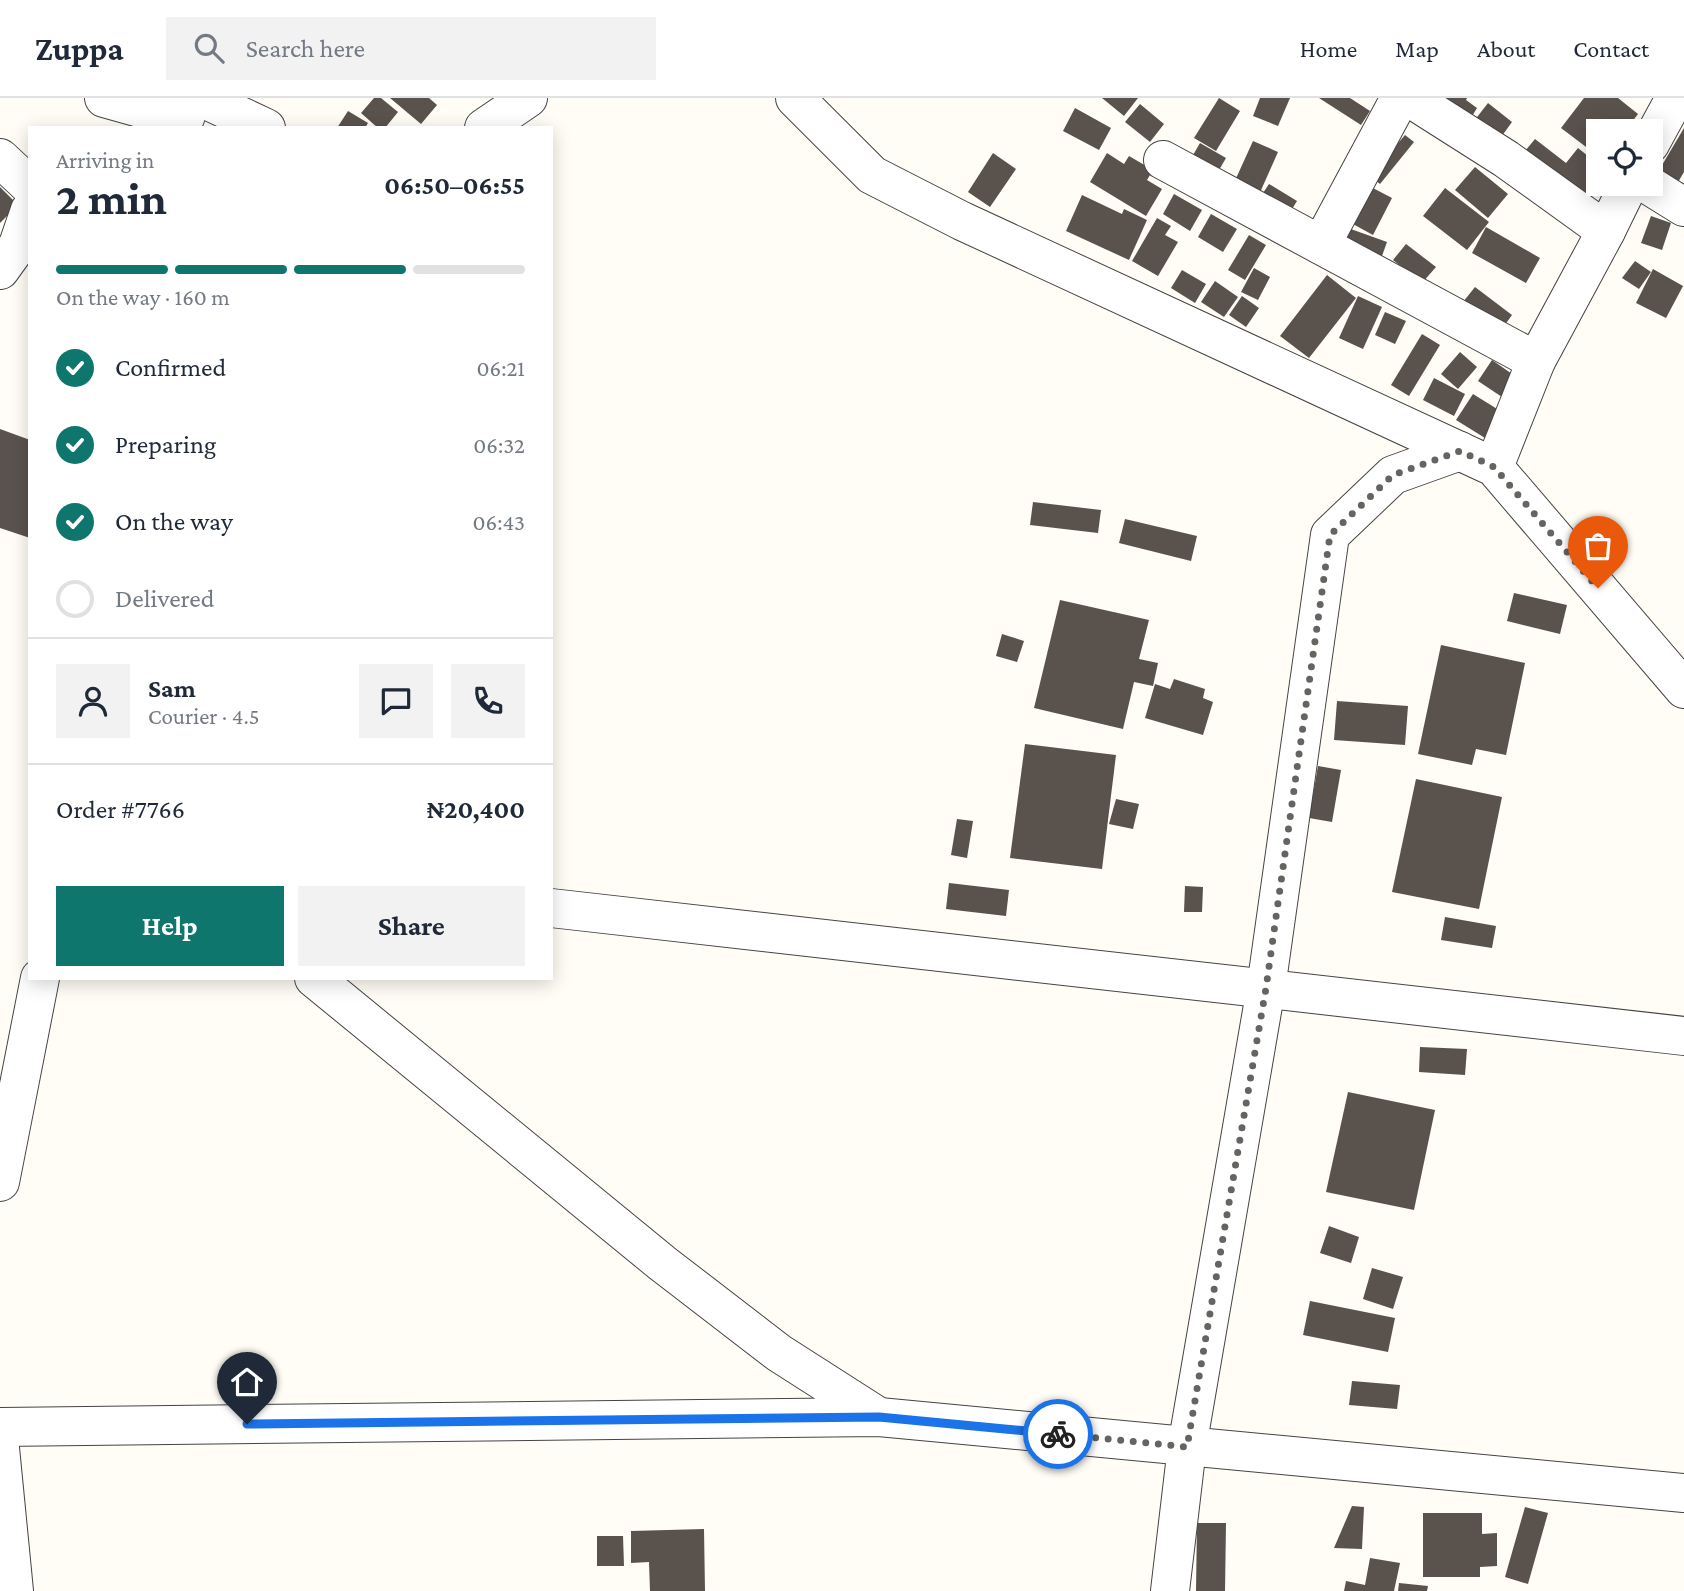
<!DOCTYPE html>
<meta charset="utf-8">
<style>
body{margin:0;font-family:"Crimson Pro",serif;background:#f2f2f3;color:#1f2937;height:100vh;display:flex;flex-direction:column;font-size:26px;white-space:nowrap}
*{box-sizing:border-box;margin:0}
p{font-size:23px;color:#747a83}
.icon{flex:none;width:38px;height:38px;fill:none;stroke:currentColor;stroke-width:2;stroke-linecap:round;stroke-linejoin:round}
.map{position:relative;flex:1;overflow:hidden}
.panel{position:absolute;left:28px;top:28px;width:525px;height:854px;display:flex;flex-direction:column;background:#fff;border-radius:0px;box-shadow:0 4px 18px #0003}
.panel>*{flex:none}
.tools{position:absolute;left:1586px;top:21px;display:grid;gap:14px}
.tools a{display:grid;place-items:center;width:77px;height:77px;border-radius:0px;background:#fff;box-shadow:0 4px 18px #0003;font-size:35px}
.pin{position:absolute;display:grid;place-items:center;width:60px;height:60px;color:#fff;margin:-72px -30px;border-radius:50% 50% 50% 0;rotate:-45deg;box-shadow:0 0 7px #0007}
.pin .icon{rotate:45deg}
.courier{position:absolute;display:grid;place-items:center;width:70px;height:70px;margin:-35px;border:5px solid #1a73e8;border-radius:50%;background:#fff;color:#222;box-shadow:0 2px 9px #0007}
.summary em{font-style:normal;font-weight:700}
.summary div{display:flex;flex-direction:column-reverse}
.summary{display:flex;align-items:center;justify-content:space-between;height:119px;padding:0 28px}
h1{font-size:46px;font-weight:700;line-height:52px}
.bar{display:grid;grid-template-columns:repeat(4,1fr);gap:10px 7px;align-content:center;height:84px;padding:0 28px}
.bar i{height:9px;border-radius:5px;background:#e0e1e3}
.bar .selected{background:#0f766e}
.bar p{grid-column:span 4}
.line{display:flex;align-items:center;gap:18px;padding:0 28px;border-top:2px solid #e0e1e3}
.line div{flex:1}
.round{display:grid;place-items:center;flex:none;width:74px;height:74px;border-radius:0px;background:#f2f2f3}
ol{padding:0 28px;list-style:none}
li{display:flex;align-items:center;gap:21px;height:77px}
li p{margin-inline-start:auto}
li .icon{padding:7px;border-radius:50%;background:#0f766e;color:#fff;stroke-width:4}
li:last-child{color:#747a83}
li i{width:38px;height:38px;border:4px solid #e0e1e3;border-radius:50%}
.button{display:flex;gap:14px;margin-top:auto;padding:14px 28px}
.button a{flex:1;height:80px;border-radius:0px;background:#0f766e;color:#fff;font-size:28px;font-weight:700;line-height:80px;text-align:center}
.button a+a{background:#f2f2f3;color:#1f2937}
header{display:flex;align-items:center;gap:42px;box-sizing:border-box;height:98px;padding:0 35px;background:#fff;border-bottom:2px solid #e0e1e3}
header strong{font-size:33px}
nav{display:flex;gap:38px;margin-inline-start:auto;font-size:24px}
.search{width:490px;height:63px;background:#f2f2f3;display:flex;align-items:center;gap:18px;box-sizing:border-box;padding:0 24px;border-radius:0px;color:#747a83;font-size:26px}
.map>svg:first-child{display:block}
.building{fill:#5a524d}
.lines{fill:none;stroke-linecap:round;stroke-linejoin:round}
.street-casing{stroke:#444;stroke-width:40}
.street{stroke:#fff;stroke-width:38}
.done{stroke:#646461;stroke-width:7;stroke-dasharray:0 12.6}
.route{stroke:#1a73e8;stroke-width:9}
</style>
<header>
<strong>Zuppa</strong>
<div class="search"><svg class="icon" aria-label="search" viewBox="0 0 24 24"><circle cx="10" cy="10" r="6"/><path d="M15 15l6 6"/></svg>Search here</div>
<nav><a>Home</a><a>Map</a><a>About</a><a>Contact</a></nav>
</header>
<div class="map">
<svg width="1684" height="1493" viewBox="0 0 1684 1493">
<rect width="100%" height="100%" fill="#fffdf5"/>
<!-- building -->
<g class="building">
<polygon points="374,0 381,0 398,14 385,30 378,30 361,15"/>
<polygon points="390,0 429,0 437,7 421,26"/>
<polygon points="1102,0 1138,0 1124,18"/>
<polygon points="1219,0 1240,13 1216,53 1194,40"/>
<polygon points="1260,0 1290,0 1278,28 1253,18"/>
<polygon points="1319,0 1350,0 1370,13 1361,27"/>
<polygon points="1443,0 1467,0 1466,2 1477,10 1468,25"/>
<polygon points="1584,0 1618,0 1638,16 1625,33 1598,33 1598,58 1561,30"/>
<polygon points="1488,5 1512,24 1499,42 1474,23"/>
<polygon points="1140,6 1164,26 1150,44 1125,24"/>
<polygon points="1075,10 1111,30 1099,52 1063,33"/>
<polygon points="348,13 368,25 365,30 337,30"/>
<polygon points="1684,30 1684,74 1674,91 1655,79"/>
<polygon points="1405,37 1414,44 1380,86 1370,78"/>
<polygon points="1535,41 1566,65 1578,50 1598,66 1598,79 1578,104 1521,58"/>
<polygon points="1253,43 1278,54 1258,99 1233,87"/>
<polygon points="1200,45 1226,60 1215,79 1189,64"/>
<polygon points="993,55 1016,71 990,109 968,94"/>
<polygon points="1107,55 1124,66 1129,58 1153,72 1147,82 1162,91 1146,118 1090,84"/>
<polygon points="1475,69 1508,96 1488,120 1455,92"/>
<polygon points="1269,86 1297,103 1289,116 1261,98"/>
<polygon points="0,89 18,107 0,125"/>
<polygon points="1371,89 1392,100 1373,137 1351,125"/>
<polygon points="1445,90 1489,124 1467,152 1423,118"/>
<polygon points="1174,96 1202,112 1190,133 1163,116"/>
<polygon points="1082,97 1122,116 1124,111 1147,122 1129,162 1066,133"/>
<polygon points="1211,116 1237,131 1223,154 1198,139"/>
<polygon points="1651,118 1671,125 1662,152 1641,145"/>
<polygon points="1157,120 1171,128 1165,137 1178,144 1158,178 1132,163"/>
<polygon points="1486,129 1540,160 1526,185 1472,155"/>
<polygon points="1348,130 1387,144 1378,169 1339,155"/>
<polygon points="1249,137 1266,147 1245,182 1228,172"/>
<polygon points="1406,146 1436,169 1422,185 1393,162"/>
<polygon points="1635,163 1651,174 1639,191 1622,180"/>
<polygon points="1254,170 1270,179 1258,202 1241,194"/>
<polygon points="1653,171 1683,188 1666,220 1636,205"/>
<polygon points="1182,172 1206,186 1195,205 1171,190"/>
<polygon points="1327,177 1356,200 1309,260 1280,238"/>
<polygon points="1215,183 1238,199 1224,219 1201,204"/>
<polygon points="1475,189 1512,217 1497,238 1459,209"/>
<polygon points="1242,198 1259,210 1246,229 1229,217"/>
<polygon points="1358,198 1382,209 1363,251 1339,240"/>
<polygon points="1385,214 1406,223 1395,246 1375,237"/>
<polygon points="1422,236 1440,247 1409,298 1391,287"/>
<polygon points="1460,254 1477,269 1458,291 1441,276"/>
<polygon points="1492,262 1525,285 1511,305 1478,283"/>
<polygon points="1434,280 1465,296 1454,318 1423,302"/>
<polygon points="1473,296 1502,314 1485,340 1456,322"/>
<polygon points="0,331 30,342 30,440 0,430"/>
<polygon points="1033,404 1101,412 1098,435 1030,427"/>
<polygon points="1125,421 1197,438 1191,463 1119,445"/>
<polygon points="1514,495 1567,507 1560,536 1507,523"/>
<polygon points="1060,502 1149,522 1139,561 1158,565 1153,588 1134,584 1123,631 1034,610"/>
<polygon points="1002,536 1024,543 1017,564 996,558"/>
<polygon points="1441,547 1525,565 1506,657 1476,651 1472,667 1418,656"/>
<polygon points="1174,581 1205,591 1203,600 1213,604 1203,637 1145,620 1155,586 1170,591"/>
<polygon points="1337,603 1408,608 1405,647 1334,642"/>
<polygon points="1025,646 1116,657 1102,771 1010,760"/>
<polygon points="1318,668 1341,672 1332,724 1309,720"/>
<polygon points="1416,681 1502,699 1479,811 1392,794"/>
<polygon points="1116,701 1139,706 1133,731 1109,726"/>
<polygon points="957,721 973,723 967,760 951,757"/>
<polygon points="949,785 1009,792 1006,818 946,811"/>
<polygon points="1185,788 1203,789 1202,814 1184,814"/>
<polygon points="1445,819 1496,828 1492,850 1441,842"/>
<polygon points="1420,949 1467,951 1465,977 1419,974"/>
<polygon points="1348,994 1435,1012 1414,1112 1326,1094"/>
<polygon points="1329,1128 1359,1139 1351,1165 1320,1155"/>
<polygon points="1372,1170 1403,1179 1393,1211 1363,1201"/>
<polygon points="1310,1203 1395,1220 1388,1254 1303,1237"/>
<polygon points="1352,1283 1400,1287 1397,1311 1349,1307"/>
<polygon points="1352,1408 1364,1409 1362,1451 1334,1450"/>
<polygon points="1525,1409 1548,1415 1528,1486 1505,1479"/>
<polygon points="1423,1415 1482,1415 1482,1436 1497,1435 1497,1468 1480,1469 1480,1479 1423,1479"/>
<polygon points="1197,1425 1226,1425 1225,1493 1196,1493"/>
<polygon points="704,1431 705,1493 650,1493 649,1464 631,1465 631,1433"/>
<polygon points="597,1438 623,1438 624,1468 597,1468"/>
<polygon points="1370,1460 1400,1465 1394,1493 1344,1493 1346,1483 1365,1487"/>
<polygon points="1399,1485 1428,1488 1427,1493 1398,1493"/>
</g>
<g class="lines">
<!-- street casing -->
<g class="street-casing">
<g id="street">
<polyline points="104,0 161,16 185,20 192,0"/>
<polyline points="202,0 266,30"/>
<polyline points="795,0 872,77 962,123 1494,369 1684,591"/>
<polyline points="1410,0 1506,61 1606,133"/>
<polyline points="484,30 528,0"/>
<polyline points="1650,46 1675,0"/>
<polyline points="0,60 30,88"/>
<polyline points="1163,62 1536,263"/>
<polyline points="1647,86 1684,109"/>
<polyline points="1321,147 1400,0"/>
<polyline points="0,172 18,147 30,112"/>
<polyline points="1494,369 1536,263 1606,133 1629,86"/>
<polyline points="551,810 1684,938"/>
<polyline points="314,880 662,1165 779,1255 879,1319"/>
<polyline points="0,1084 40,880"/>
<polyline points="0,1329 879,1319 1684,1395"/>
<polyline points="0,1350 14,1493"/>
<polyline points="1170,1493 1187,1349 1266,890 1330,437 1393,377 1460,353"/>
</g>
</g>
<!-- street -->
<use href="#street" class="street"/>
</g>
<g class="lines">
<!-- done -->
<polyline class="done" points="1058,1336 1187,1349 1266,890 1330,437 1393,377 1460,353 1494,369 1598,490"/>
<!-- route -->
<polyline class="route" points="247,1326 879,1319 1058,1336"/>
</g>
</svg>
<div class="tools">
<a><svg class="icon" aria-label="locate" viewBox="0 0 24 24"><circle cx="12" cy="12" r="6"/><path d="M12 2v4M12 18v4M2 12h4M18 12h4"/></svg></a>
</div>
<div class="pin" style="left:1598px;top:490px;background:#ea580c"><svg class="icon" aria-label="bag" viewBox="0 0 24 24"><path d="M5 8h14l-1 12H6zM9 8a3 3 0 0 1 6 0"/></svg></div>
<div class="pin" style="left:247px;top:1326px;background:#1f2937"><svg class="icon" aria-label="home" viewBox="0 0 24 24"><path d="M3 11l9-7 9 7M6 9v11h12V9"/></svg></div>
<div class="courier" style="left:1058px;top:1336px"><svg class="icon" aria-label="bike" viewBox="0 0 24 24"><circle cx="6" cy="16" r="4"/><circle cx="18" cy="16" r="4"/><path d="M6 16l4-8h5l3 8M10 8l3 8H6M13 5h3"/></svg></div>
<section class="panel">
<div class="summary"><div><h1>2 min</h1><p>Arriving in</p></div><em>06:50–06:55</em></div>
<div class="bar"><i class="selected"></i><i class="selected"></i><i class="selected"></i><i></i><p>On the way · 160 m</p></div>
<ol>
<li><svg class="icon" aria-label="check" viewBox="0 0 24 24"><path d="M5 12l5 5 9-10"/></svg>Confirmed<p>06:21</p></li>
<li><svg class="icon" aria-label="check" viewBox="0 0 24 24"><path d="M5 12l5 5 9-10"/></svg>Preparing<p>06:32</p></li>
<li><svg class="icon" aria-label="check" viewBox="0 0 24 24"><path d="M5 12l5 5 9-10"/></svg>On the way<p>06:43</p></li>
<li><i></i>Delivered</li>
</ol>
<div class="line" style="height:126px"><a class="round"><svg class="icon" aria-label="person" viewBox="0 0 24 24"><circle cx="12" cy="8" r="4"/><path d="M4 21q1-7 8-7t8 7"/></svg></a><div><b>Sam</b><p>Courier · 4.5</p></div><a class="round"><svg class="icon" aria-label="chat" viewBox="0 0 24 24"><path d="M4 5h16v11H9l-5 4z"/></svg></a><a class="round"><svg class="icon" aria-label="phone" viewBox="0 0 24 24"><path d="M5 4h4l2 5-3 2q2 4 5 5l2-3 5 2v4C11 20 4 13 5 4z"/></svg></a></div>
<div class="line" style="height:91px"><div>Order #7766</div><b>₦20,400</b></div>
<div class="button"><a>Help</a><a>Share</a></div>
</section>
</div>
